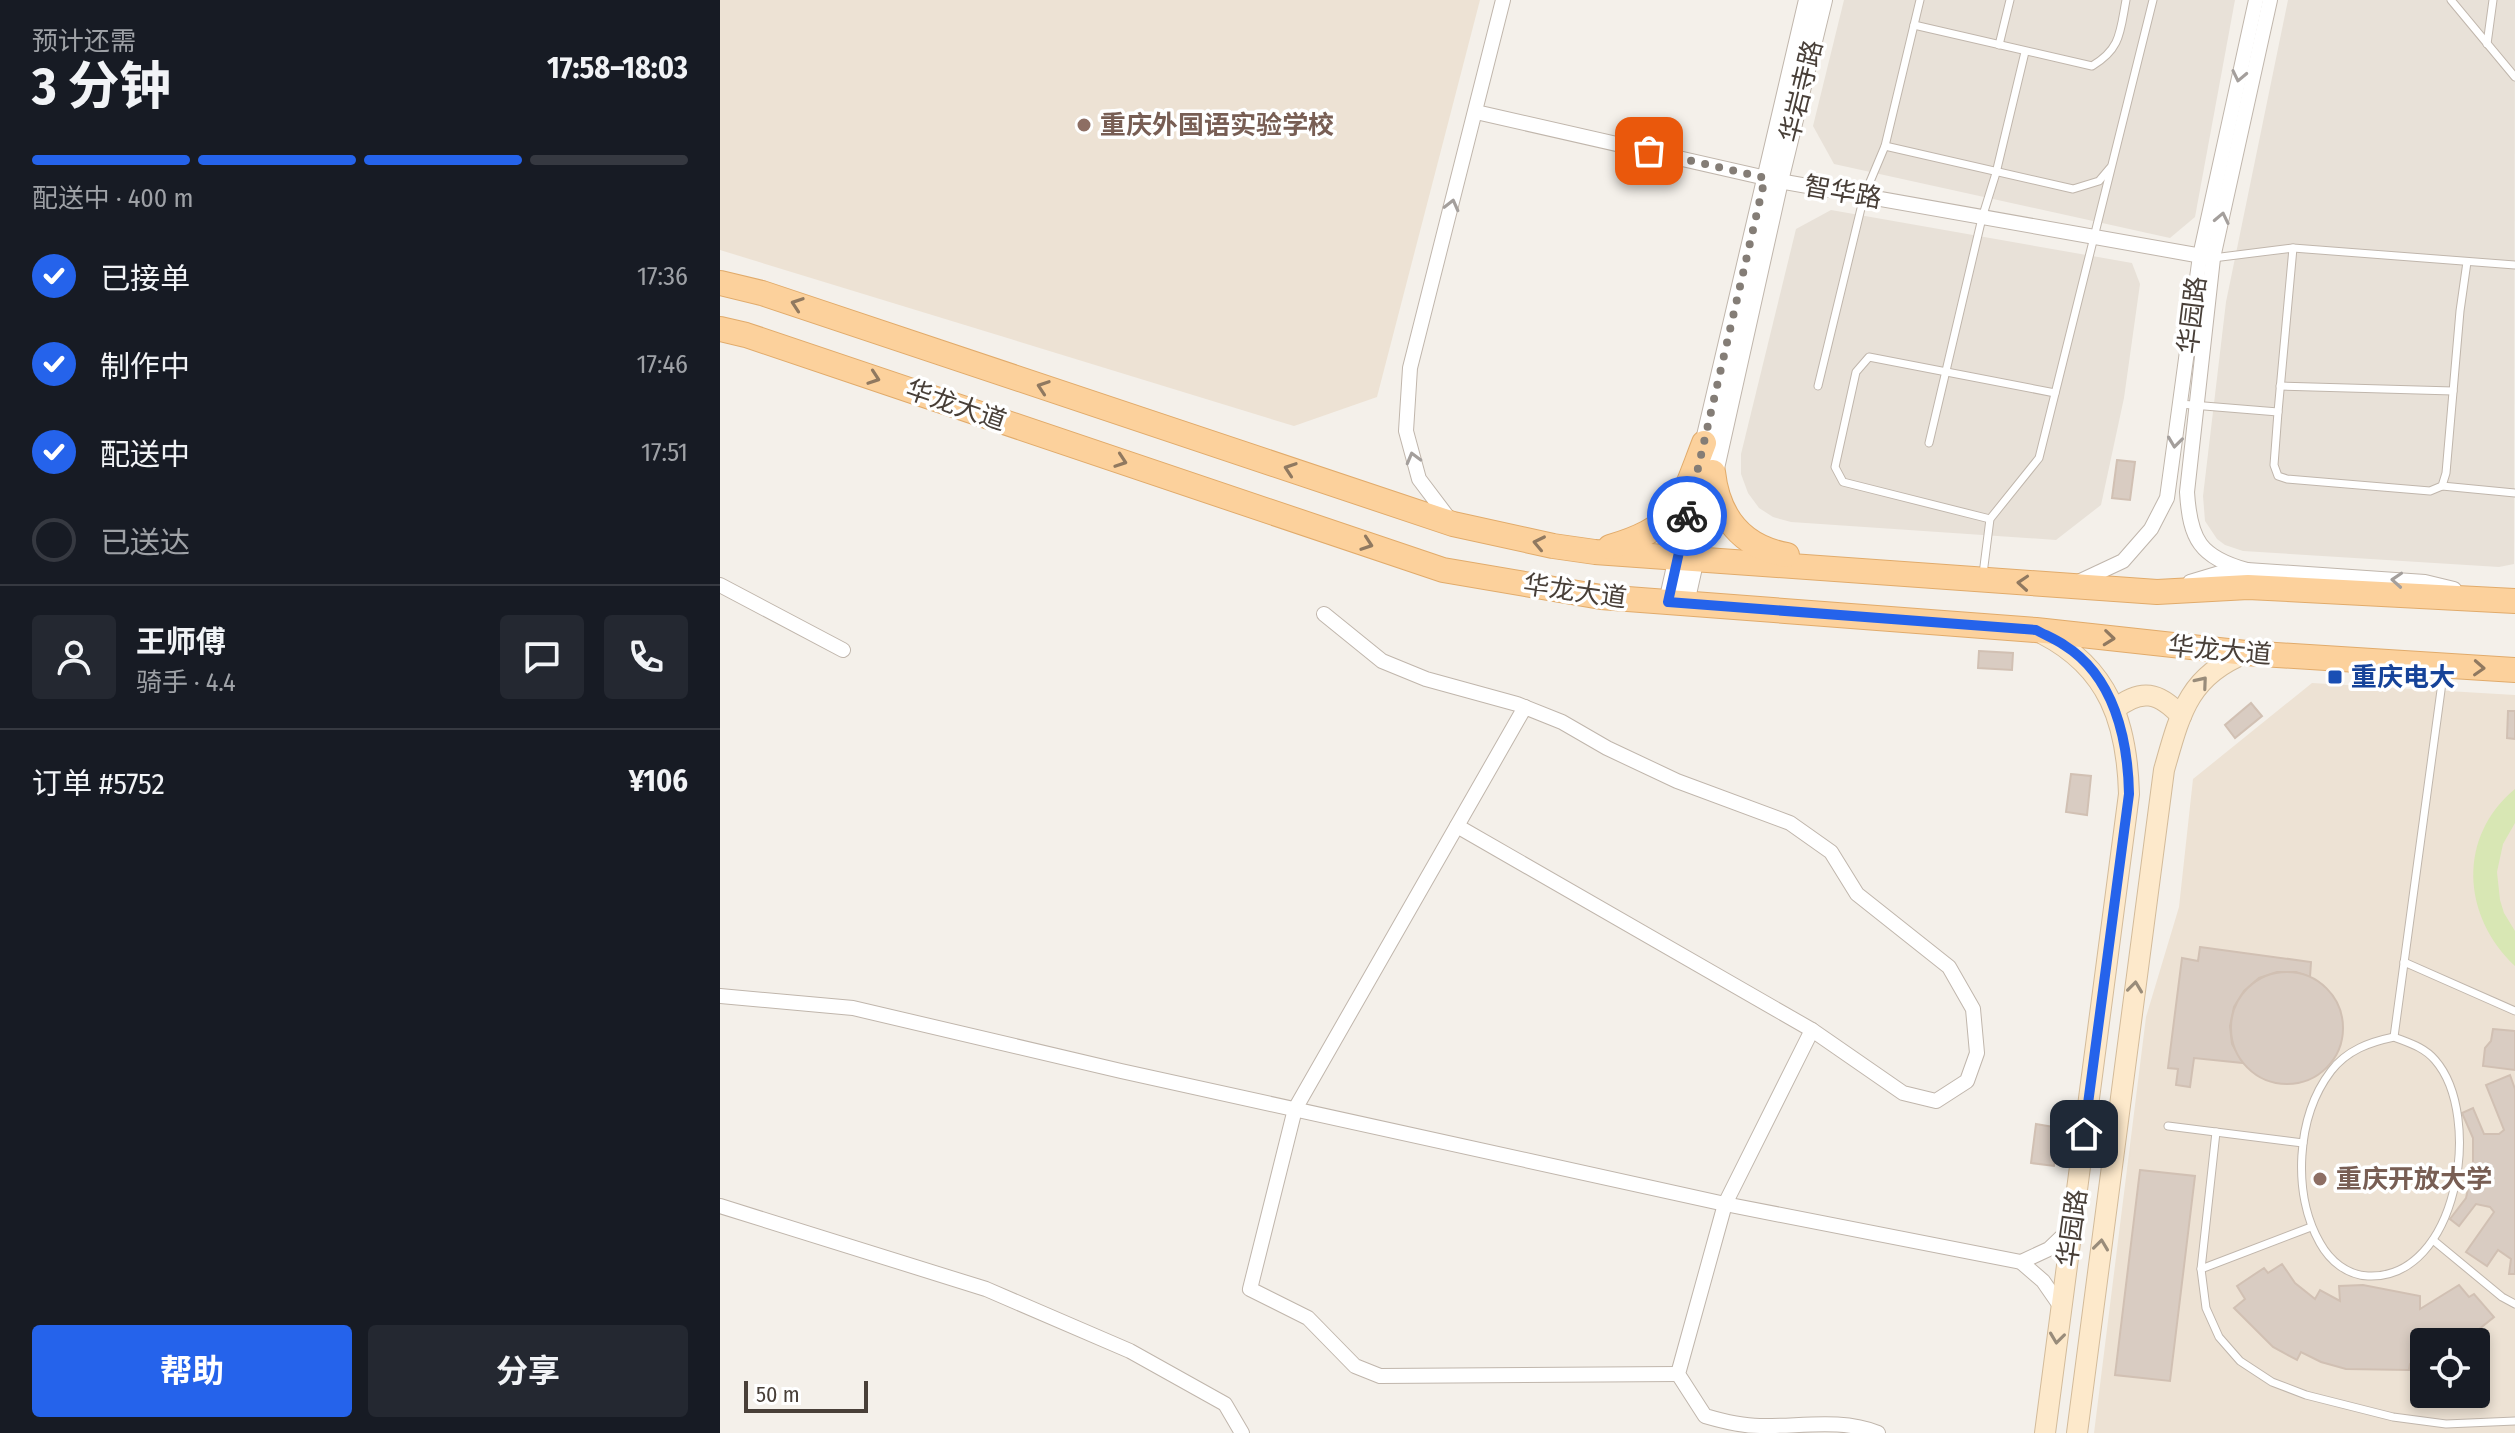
<!DOCTYPE html>
<html lang="zh">
<meta charset="utf-8">
<style>
body{margin:0;font-family:"Fira Sans Condensed","Noto Sans SC",sans-serif;background:#242831;color:#f1f3f6;height:100vh;display:flex;flex-direction:column;font-size:30px;white-space:nowrap}
*{box-sizing:border-box;margin:0}
p{font-size:26px;color:#9ea1a6}
.icon{flex:none;width:44px;height:44px;fill:none;stroke:currentColor;stroke-width:2;stroke-linecap:round;stroke-linejoin:round}
.map{position:relative;flex:1;overflow:hidden}
.panel{display:flex;flex-direction:column;background:#171b24;width:720px}
.panel>*{flex:none}
.buttons{position:absolute;left:1690px;top:1328px;display:grid;gap:16px}
.buttons a{display:grid;place-items:center;width:80px;height:80px;border-radius:8px;background:#171b24;box-shadow:0 4px 12px #0003;font-size:40px}
.scale{position:absolute;left:24px;bottom:20px;width:124px;box-sizing:border-box;padding-left:8px;border:4px solid #483f38;border-top:0;font-size:22px;line-height:28px;white-space:nowrap;color:#483f38;-webkit-text-stroke:6px #fff;paint-order:stroke}
.pin{position:absolute;display:grid;place-items:center;width:68px;height:68px;color:#fff;margin:-34px;border-radius:16px;box-shadow:0 4px 12px #0006}
.courier{position:absolute;display:grid;place-items:center;width:80px;height:80px;margin:-40px;border:6px solid #2563eb;border-radius:50%;background:#fff;color:#222;box-shadow:0 2px 10px #0007}
.head em{font-style:normal;font-weight:700}
.head div{display:flex;flex-direction:column-reverse}
.head{display:flex;align-items:center;justify-content:space-between;height:136px;padding:0 32px}
h1{font-size:52px;font-weight:700;line-height:60px}
.bar{display:grid;grid-template-columns:repeat(4,1fr);gap:12px 8px;align-content:center;height:96px;padding:0 32px}
.bar i{height:10px;border-radius:6px;background:#363941}
.bar .active{background:#2563eb}
.bar p{grid-column:span 4}
.line{display:flex;align-items:center;gap:20px;padding:0 32px;border-top:2px solid #363941}
.line div{flex:1}
.round{display:grid;place-items:center;flex:none;width:84px;height:84px;border-radius:8px;background:#242831}
ol{padding:0 32px;list-style:none}
li{display:flex;align-items:center;gap:24px;height:88px}
li p{margin-inline-start:auto}
li .icon{padding:8px;border-radius:50%;background:#2563eb;color:#fff;stroke-width:4}
li:last-child{color:#9ea1a6}
li i{width:44px;height:44px;border:4px solid #363941;border-radius:50%}
.action{display:flex;gap:16px;margin-top:auto;padding:16px 32px}
.action a{flex:1;height:92px;border-radius:8px;background:#2563eb;color:#fff;font-size:32px;font-weight:700;line-height:92px;text-align:center}
.action a+a{background:#242831;color:#f1f3f6}
main{display:flex;flex:1;min-height:0}
.map>svg:first-child{display:block}
.residential{fill:#e8e1d8}
.education{fill:#ede2d4;fill-rule:evenodd}
.green{fill:#d8e7b4}
.building{fill:#d9ccc2;stroke:#d1c0b3;stroke-width:2}
.lines{fill:none;stroke-linecap:round;stroke-linejoin:round}
.service-casing{stroke:#c0b6ac;stroke-width:9}
.minor-casing{stroke:#c0b6ac;stroke-width:16}
.tertiary-casing{stroke:#c0b6ac;stroke-width:20}
.secondary-casing{stroke:#d3bb9a;stroke-width:22}
.primary-casing{stroke:#e1ab6b;stroke-width:26}
.service{stroke:#fff;stroke-width:7}
.minor{stroke:#fff;stroke-width:14}
.tertiary{stroke:#fff;stroke-width:18}
.secondary{stroke:#fde9cb;stroke-width:20}
.primary{stroke:#fcd19c;stroke-width:24}
.oneway{stroke:#a49f9c}
.oneway2{stroke:#907960}
.oneway3{stroke:#998c7a}
.done{stroke:#847d76;stroke-width:8;stroke-dasharray:0 14.4}
.route{stroke:#2563eb;stroke-width:10}
.education-dot{fill:#8d6e63;stroke:#fff;stroke-width:3}
.transit-dot{fill:#1a4fb4;stroke:#fff;stroke-width:3}
.labels{text-anchor:middle;stroke-width:7;stroke-linejoin:round;paint-order:stroke}
.street-label{font-size:26px;fill:#483f38;stroke:#fff}
.education-label{font-size:26px;font-weight:bold;fill:#785e54;stroke:#fff;text-anchor:start}
.transit-label{font-size:26px;font-weight:bold;fill:#164399;stroke:#fff;text-anchor:start}
</style>
<main>
<section class="panel">
<div class="head"><div><h1>3 分钟</h1><p>预计还需</p></div><em>17:58–18:03</em></div>
<div class="bar"><i class="active"></i><i class="active"></i><i class="active"></i><i></i><p>配送中 · 400 m</p></div>
<ol>
<li><svg class="icon" aria-label="check" viewBox="0 0 24 24"><path d="M5 12l5 5 9-10"/></svg>已接单<p>17:36</p></li>
<li><svg class="icon" aria-label="check" viewBox="0 0 24 24"><path d="M5 12l5 5 9-10"/></svg>制作中<p>17:46</p></li>
<li><svg class="icon" aria-label="check" viewBox="0 0 24 24"><path d="M5 12l5 5 9-10"/></svg>配送中<p>17:51</p></li>
<li><i></i>已送达</li>
</ol>
<div class="line" style="height:144px"><a class="round"><svg class="icon" aria-label="person" viewBox="0 0 24 24"><circle cx="12" cy="8" r="4"/><path d="M4 21q1-7 8-7t8 7"/></svg></a><div><b>王师傅</b><p>骑手 · 4.4</p></div><a class="round"><svg class="icon" aria-label="chat" viewBox="0 0 24 24"><path d="M4 5h16v11H9l-5 4z"/></svg></a><a class="round"><svg class="icon" aria-label="phone" viewBox="0 0 24 24"><path d="M5 4h4l2 5-3 2q2 4 5 5l2-3 5 2v4C11 20 4 13 5 4z"/></svg></a></div>
<div class="line" style="height:104px"><div>订单 #5752</div><b>¥106</b></div>
<div class="action"><a>帮助</a><a>分享</a></div>
</section>
<div class="map">
<svg width="1795" height="1433" viewBox="0 0 1795 1433">
<rect width="100%" height="100%" fill="#f4f0ea"/>
<!-- residential -->
<g class="residential">
<polygon points="1124,0 1515,0 1475,217 1450,238 1114,164 1093,126"/>
<polygon points="1568,0 1795,0 1794,564 1779,567 1523,551 1505,545 1497,539 1485,521 1483,496 1506,302"/>
<polygon points="1111,210 1412,263 1420,284 1404,398 1381,505 1336,540 1071,522 1053,517 1039,508 1028,493 1021,474 1021,454 1076,229"/>
</g>
<!-- education -->
<g class="education">
<polygon points="0,0 760,0 657,397 574,426 0,250"/>
<path d="M 1592,683 L 1795,695 L 1795,1433 L 1374,1433 L 1426,1017 L 1459,907 L 1473,779 ZM 1704,1342 L 1756,1342 L 1756,1394 L 1704,1394 Z"/>
</g>
<!-- green -->
<path class="green" d="M 1795,789 L 1795,823 L 1783,844 L 1777,872 L 1780,900 L 1784,913 L 1795,931 L 1795,966 C 1742,916 1737,837 1795,789 Z"/>
<!-- building -->
<g class="building">
<polygon points="1397,460 1415,462 1410,500 1392,498"/>
<polygon points="1259,651 1293,653 1292,670 1258,668"/>
<polygon points="1531,703 1542,716 1515,738 1505,725"/>
<polygon points="1788,711 1795,711 1795,739 1787,738"/>
<polygon points="1351,774 1371,776 1367,815 1346,812"/>
<polygon points="1480,947 1591,962 1590,977 1576,972 1557,972 1539,978 1524,991 1514,1007 1510,1026 1512,1044 1523,1063 1474,1058 1470,1087 1456,1085 1458,1069 1448,1068 1462,958 1478,961"/>
<circle cx="1567" cy="1028" r="56"/>
<polygon points="1773,1029 1795,1031 1795,1070 1763,1066 1765,1048 1771,1041"/>
<polygon points="1790,1075 1795,1089 1795,1274 1789,1274 1791,1259 1778,1250 1767,1266 1746,1252 1774,1212 1770,1207 1756,1204 1739,1226 1730,1219 1746,1198 1753,1167 1753,1138 1742,1113 1753,1108 1764,1134 1779,1134 1784,1130 1766,1085"/>
<polygon points="1316,1124 1340,1128 1334,1166 1311,1163"/>
<polygon points="1420,1170 1475,1176 1450,1381 1395,1375"/>
<polygon points="1562,1264 1575,1283 1595,1299 1600,1290 1620,1301 1619,1286 1643,1285 1700,1296 1700,1309 1739,1285 1749,1297 1754,1294 1774,1317 1743,1342 1704,1342 1704,1359 1690,1364 1689,1370 1626,1369 1601,1362 1581,1352 1577,1360 1553,1347 1514,1308 1525,1299 1517,1286 1544,1268 1548,1273"/>
</g>
<g class="lines">
<!-- service casing -->
<g class="service-casing">
<g id="service">
<polyline points="1731,0 1795,77"/>
<path d="M 1194,25 L 1372,66 C 1401,49 1400,32 1406,0"/>
<polyline points="1767,44 1773,0"/>
<polyline points="1279,45 1290,0"/>
<polyline points="1165,146 1353,189 1379,181 1390,168"/>
<polyline points="1573,248 1558,412 1554,465 1558,476 1567,479 1710,491 1722,486 1726,473 1740,311 1747,262"/>
<polyline points="1493,258 1573,248 1795,265"/>
<polyline points="1098,386 1144,196 1165,146 1200,0"/>
<polyline points="1560,386 1733,391"/>
<polyline points="1460,404 1558,412"/>
<polyline points="1209,443 1262,218 1276,173 1305,52"/>
<polyline points="1722,486 1795,493"/>
<polyline points="1270,519 1123,482 1115,467 1136,372 1149,357 1335,393"/>
<polyline points="1263,574 1270,519 1319,458 1433,0"/>
<polyline points="1684,962 1795,1011"/>
<path d="M 1674,1037 C 1689,1043 1704,1047 1715,1060 C 1764,1116 1738,1280 1648,1276 C 1627,1275 1610,1261 1600,1243 C 1572,1194 1576,1117 1611,1071 C 1627,1050 1650,1042 1674,1037 Z"/>
<polyline points="1674,1037 1724,668"/>
<polyline points="1448,1126 1583,1143"/>
<polyline points="1496,1132 1481,1269 1486,1308 1499,1337 1520,1361 1552,1382 1586,1395 1673,1417 1726,1424 1795,1421"/>
<polyline points="1713,1240 1782,1297 1795,1304"/>
<polyline points="1481,1269 1591,1227"/>
</g>
</g>
<!-- minor casing -->
<g class="minor-casing">
<g id="minor">
<polyline points="756,112 1059,181 1493,258"/>
<polyline points="730,520 699,479 686,431 690,368 783,0"/>
<path d="M 1527,570 C 1480,557 1470,540 1467,492 L 1493,258 L 1550,0"/>
<polyline points="1470,582 1500,573 1527,570 1705,582 1734,589"/>
<polyline points="1356,583 1403,561 1431,529 1447,498 1480,256 1536,0"/>
<polyline points="0,585 123,650"/>
<polyline points="604,614 662,661 706,679 797,704 842,722 887,748 957,781 1070,823 1111,852 1137,894 1229,967 1253,1009 1257,1053 1247,1081 1216,1101 1183,1093 1092,1030 737,826"/>
<polyline points="805,707 575,1109 530,1289 588,1318 635,1366 660,1376 958,1374"/>
<polyline points="0,996 133,1008 401,1071 1005,1204 1301,1262"/>
<path d="M 1092,1030 L 1005,1204 L 958,1374 L 985,1416 C 1002,1421 1021,1426 1040,1426 C 1079,1427 1121,1418 1158,1433"/>
<polyline points="0,1206 266,1289 410,1351 505,1404 522,1433"/>
<polyline points="1341,1307 1323,1281 1301,1262 1329,1249 1352,1227"/>
</g>
</g>
<!-- tertiary casing -->
<g class="tertiary-casing">
<g id="tertiary">
<polyline points="982,453 1088,0"/>
<polyline points="948,602 974,486"/>
<polyline points="965,603 1059,181 1103,0"/>
</g>
</g>
<!-- secondary casing -->
<g class="secondary-casing">
<g id="secondary">
<path d="M 1323,634 C 1389,668 1407,723 1409,794 L 1325,1433"/>
<path d="M 1395,709 C 1421,688 1439,692 1461,716"/>
<path d="M 1357,1433 L 1444,770 C 1460,714 1468,676 1526,653"/>
</g>
</g>
<!-- primary casing -->
<g class="primary-casing">
<g id="primary">
<polyline points="0,283 42,293 733,524 833,546 875,552 1437,592 1528,587 1795,601"/>
<polyline points="0,329 26,335 723,570 881,597 1316,630 1526,653 1795,670"/>
<path d="M 993,472 C 998,517 1021,547 1067,555"/>
<path d="M 890,547 C 958,527 960,505 984,443"/>
</g>
</g>
<!-- service -->
<use href="#service" class="service"/>
<!-- minor -->
<use href="#minor" class="minor"/>
<!-- tertiary -->
<use href="#tertiary" class="tertiary"/>
<!-- secondary -->
<use href="#secondary" class="secondary"/>
<!-- primary -->
<use href="#primary" class="primary"/>
</g>
<!-- one-way arrows -->
<defs><path id="oneway-chevron" d="M-2-3.5L2.5 0L-2 3.5" fill="none" stroke-width="1.6" stroke-linecap="round" stroke-linejoin="round" transform="scale(2)"/></defs>
<g class="oneway">
<use href="#oneway-chevron" transform="translate(1519 76) rotate(102)"/>
<use href="#oneway-chevron" transform="translate(732 205) rotate(-76)"/>
<use href="#oneway-chevron" transform="translate(1502 218) rotate(-78)"/>
<use href="#oneway-chevron" transform="translate(1455 442) rotate(97)"/>
<use href="#oneway-chevron" transform="translate(693 458) rotate(-105)"/>
<use href="#oneway-chevron" transform="translate(1677 580) rotate(-176)"/>
</g>
<g class="oneway2">
<use href="#oneway-chevron" transform="translate(77 304) rotate(-161)"/>
<use href="#oneway-chevron" transform="translate(154 378) rotate(19)"/>
<use href="#oneway-chevron" transform="translate(323 387) rotate(-161)"/>
<use href="#oneway-chevron" transform="translate(401 461) rotate(19)"/>
<use href="#oneway-chevron" transform="translate(570 469) rotate(-161)"/>
<use href="#oneway-chevron" transform="translate(819 543) rotate(-168)"/>
<use href="#oneway-chevron" transform="translate(647 544) rotate(19)"/>
<use href="#oneway-chevron" transform="translate(1303 583) rotate(-176)"/>
<use href="#oneway-chevron" transform="translate(1389 638) rotate(6)"/>
<use href="#oneway-chevron" transform="translate(1759 668) rotate(3)"/>
</g>
<g class="oneway3">
<use href="#oneway-chevron" transform="translate(1482 682) rotate(-50)"/>
<use href="#oneway-chevron" transform="translate(1415 987) rotate(-83)"/>
<use href="#oneway-chevron" transform="translate(1381 1245) rotate(-83)"/>
<use href="#oneway-chevron" transform="translate(1337 1338) rotate(97)"/>
</g>
<g class="lines">
<!-- done -->
<polyline class="done" points="929,151 1045,178 967,516"/>
<!-- route -->
<path class="route" d="M 967,516 L 948,602 L 1316,630 C 1325,635 1335,639 1344,645 C 1394,676 1408,739 1409,794 L 1364,1134"/>
</g>
<!-- markers -->
<g class="education-dot">
<circle cx="364" cy="125" r="8"/>
<circle cx="1600" cy="1179" r="8"/>
</g>
<rect class="transit-dot" x="1607" y="669" width="16" height="16" rx="4"/>
<g class="labels">
<!-- street labels -->
<g class="street-label">
<text transform="translate(1081 91) rotate(-76)" y="9">华岩寺路</text>
<text transform="translate(1123 192) rotate(10)" y="9">智华路</text>
<text transform="translate(1472 315) rotate(-83)" y="9">华园路</text>
<text transform="translate(236 405) rotate(19)" y="9">华龙大道</text>
<text transform="translate(855 591) rotate(8)" y="9">华龙大道</text>
<text transform="translate(1500 650) rotate(5)" y="9">华龙大道</text>
<text transform="translate(1352 1228) rotate(-82)" y="9">华园路</text>
</g>
<!-- education labels -->
<g class="education-label">
<text x="380" y="134">重庆外国语实验学校</text>
<text x="1616" y="1188">重庆开放大学</text>
</g>
<!-- transit labels -->
<g class="transit-label">
<text x="1631" y="686">重庆电大</text>
</g>
</g>
</svg>
<div class="buttons">
<a><svg class="icon" aria-label="locate" viewBox="0 0 24 24"><circle cx="12" cy="12" r="6"/><path d="M12 2v4M12 18v4M2 12h4M18 12h4"/></svg></a>
</div>
<div class="scale">50 m</div>
<div class="pin" style="left:929px;top:151px;background:#ea580c"><svg class="icon" aria-label="bag" viewBox="0 0 24 24"><path d="M5 8h14l-1 12H6zM9 8a3 3 0 0 1 6 0"/></svg></div>
<div class="pin" style="left:1364px;top:1134px;background:#1f2937"><svg class="icon" aria-label="home" viewBox="0 0 24 24"><path d="M3 11l9-7 9 7M6 9v11h12V9"/></svg></div>
<div class="courier" style="left:967px;top:516px"><svg class="icon" aria-label="bike" viewBox="0 0 24 24"><circle cx="6" cy="16" r="4"/><circle cx="18" cy="16" r="4"/><path d="M6 16l4-8h5l3 8M10 8l3 8H6M13 5h3"/></svg></div>
</div>
</main>
